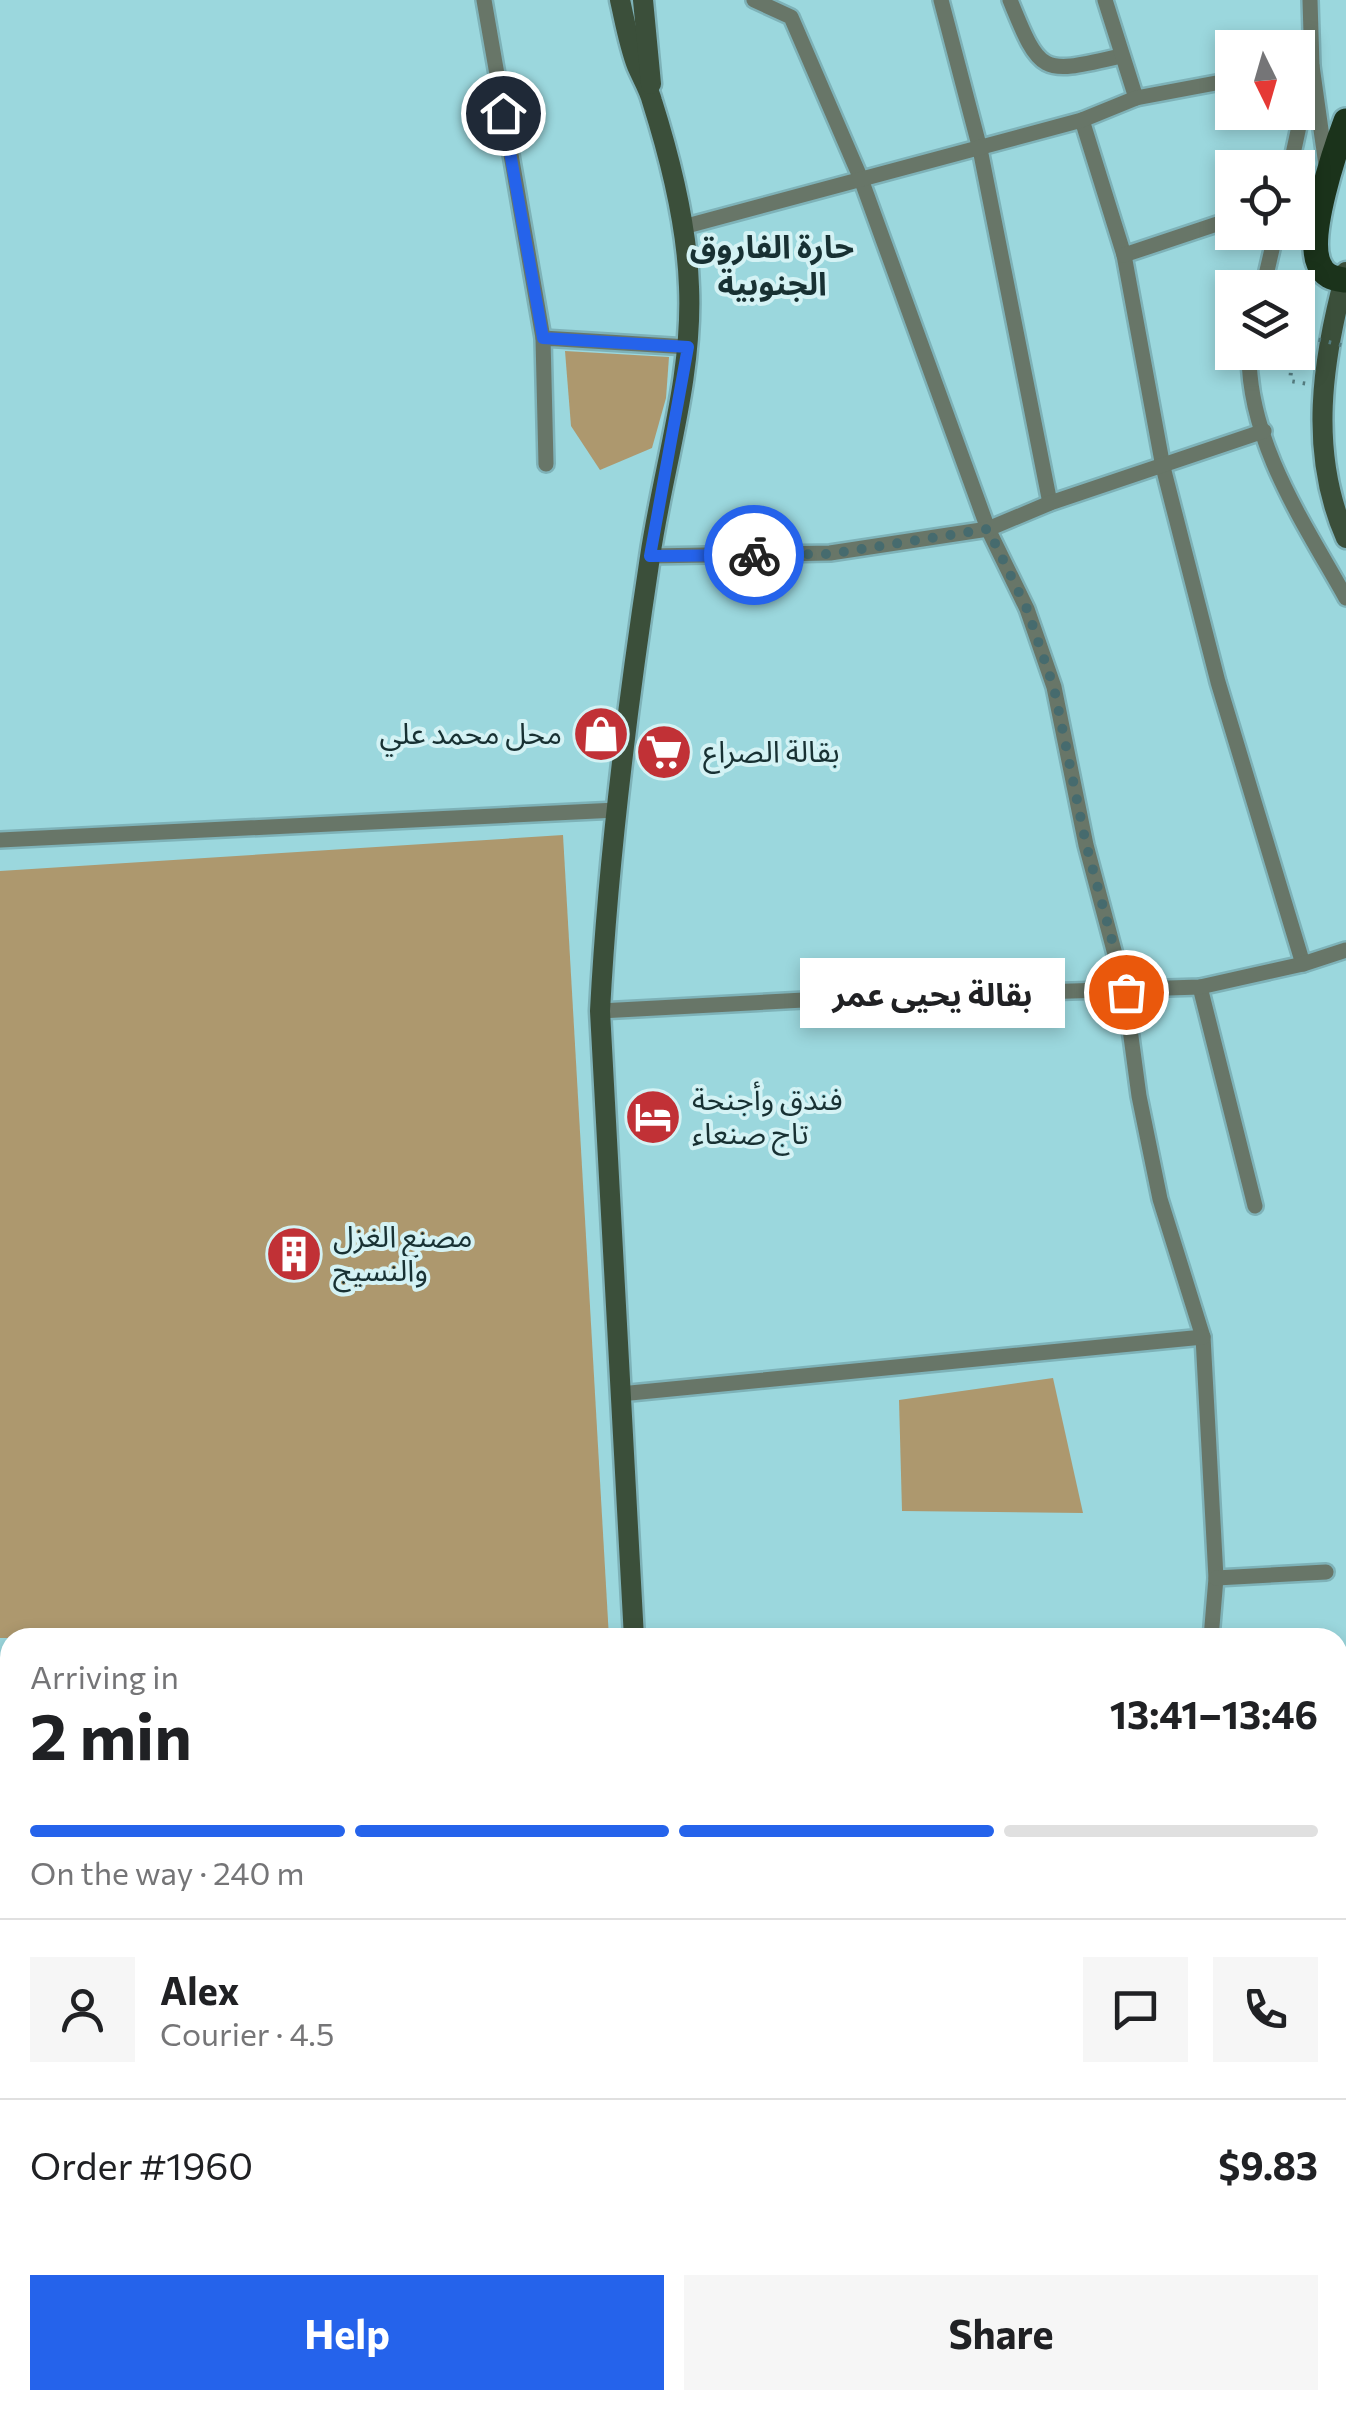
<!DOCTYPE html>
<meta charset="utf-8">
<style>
body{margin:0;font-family:Commissioner,"Noto Sans Arabic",sans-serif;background:#f6f6f6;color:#202124;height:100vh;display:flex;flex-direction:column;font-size:38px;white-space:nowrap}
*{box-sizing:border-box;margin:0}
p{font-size:32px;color:#757577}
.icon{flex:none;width:55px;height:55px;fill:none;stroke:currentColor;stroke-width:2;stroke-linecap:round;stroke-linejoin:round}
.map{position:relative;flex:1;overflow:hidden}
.panel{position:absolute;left:0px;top:1628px;width:1348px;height:782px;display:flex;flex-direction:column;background:#fff;border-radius:30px 30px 0 0;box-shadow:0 5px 15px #0003}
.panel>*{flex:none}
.needle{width:65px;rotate:175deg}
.tools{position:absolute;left:1215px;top:30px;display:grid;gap:20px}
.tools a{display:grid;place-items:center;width:100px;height:100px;border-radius:0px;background:#fff;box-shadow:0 5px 15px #0003;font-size:50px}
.pin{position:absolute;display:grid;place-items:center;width:85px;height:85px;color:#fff;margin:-42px;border:5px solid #fff;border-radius:50%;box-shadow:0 2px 10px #0007}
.courier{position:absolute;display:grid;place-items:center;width:100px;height:100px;margin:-50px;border:8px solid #2563eb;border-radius:50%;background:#fff;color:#222;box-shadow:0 2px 12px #0007}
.bubble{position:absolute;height:70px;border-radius:0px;background:#fff;box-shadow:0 5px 15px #0003;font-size:32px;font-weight:700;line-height:70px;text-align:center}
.headline em{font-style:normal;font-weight:700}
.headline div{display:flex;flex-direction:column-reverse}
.headline{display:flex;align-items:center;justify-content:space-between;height:170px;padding:0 30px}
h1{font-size:65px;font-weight:700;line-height:75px}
.bar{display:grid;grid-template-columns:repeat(4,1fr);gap:15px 10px;align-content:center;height:120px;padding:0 30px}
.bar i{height:12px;border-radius:8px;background:#e0e0e0}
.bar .on{background:#2563eb}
.bar p{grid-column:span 4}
.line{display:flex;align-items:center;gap:25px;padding:0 30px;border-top:2px solid #e0e0e0}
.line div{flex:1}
.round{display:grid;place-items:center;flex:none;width:105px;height:105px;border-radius:0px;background:#f6f6f6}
.button{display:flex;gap:20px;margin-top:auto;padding:20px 30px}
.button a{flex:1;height:115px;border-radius:0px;background:#2563eb;color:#fff;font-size:40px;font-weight:700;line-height:115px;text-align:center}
.button a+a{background:#f6f6f6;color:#202124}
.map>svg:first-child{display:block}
.building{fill:#ad986e}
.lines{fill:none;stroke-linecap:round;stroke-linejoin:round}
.street-casing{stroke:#7eb2b8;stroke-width:20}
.secondary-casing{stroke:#7eb2b8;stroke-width:25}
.primary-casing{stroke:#7eb2b8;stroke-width:30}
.path{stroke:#557e82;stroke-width:4;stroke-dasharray:2.5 8;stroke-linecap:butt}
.street{stroke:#687668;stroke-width:15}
.secondary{stroke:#3b4f3a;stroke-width:20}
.primary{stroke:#1b331b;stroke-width:25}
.path-bridge{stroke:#557e82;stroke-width:4;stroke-dasharray:2.5 8;stroke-linecap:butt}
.done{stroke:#466b6e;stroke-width:10;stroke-dasharray:0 18}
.route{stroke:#2563eb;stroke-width:12}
.labels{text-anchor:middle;stroke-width:8;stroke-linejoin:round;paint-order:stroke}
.poi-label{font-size:30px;fill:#183133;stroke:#d4f2f4;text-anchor:start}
.neighbourhood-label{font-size:32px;font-weight:bold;fill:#183133;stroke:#d4f2f4}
</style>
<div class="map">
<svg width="1346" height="2409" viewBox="0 0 1346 2409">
<rect width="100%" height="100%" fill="#9bd7dd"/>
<!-- building -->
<g class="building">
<polygon points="565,351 669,357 666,398 652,448 600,470 571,426"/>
<polygon points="563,835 609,1638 0,1638 0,871"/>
<polygon points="1053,1378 1083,1513 902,1511 899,1400"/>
</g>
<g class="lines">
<!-- street casing -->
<g class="street-casing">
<g id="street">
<polyline points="484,0 543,338"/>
<polyline points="754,0 791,17 861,179 988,529 1027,609 1054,687 1086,845 1125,992 1139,1096 1160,1199 1203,1337 1216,1578 1211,1638"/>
<polyline points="941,0 980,149 1050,503"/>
<path d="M 1010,0 C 1041,77 1042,74 1121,56"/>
<polyline points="1105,0 1136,98"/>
<polyline points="1310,0 1312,66 1326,165"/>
<polyline points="1082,120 1124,255 1163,467 1218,682 1303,964"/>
<polyline points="1290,168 1312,66 1298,68"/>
<polyline points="683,227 1082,120 1136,98 1232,80"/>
<polyline points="1124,255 1232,219"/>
<polyline points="1263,288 1276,232"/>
<path d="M 1249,352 C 1248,442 1304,523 1346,598"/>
<polyline points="546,464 543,338 688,347"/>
<polyline points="650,556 830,553 988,529 1050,503 1264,431"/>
<polyline points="0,840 617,810"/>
<polyline points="1200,987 1255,1206"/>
<polyline points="600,1011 841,998 1200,987 1303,964 1346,950"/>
<polyline points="620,1394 1203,1337"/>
<polyline points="1216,1578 1326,1572"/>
<polyline points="1338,1688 1346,1686"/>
<polyline points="0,1959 10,1957"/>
<polyline points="1338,2114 1346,2106"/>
<polyline points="0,2147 10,2146"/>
<polyline points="488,2400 490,2409"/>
<polyline points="599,2400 600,2409"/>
<polyline points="1220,2400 1222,2409"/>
<polyline points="1289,2400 1291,2409"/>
<polyline points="147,2409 149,2400"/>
</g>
</g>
<!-- secondary casing -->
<g class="secondary-casing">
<g id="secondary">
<path d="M 620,0 C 625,22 629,45 637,66 C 642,78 649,89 652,101 C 671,161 687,225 689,287 C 693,378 663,468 650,557 C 627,708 608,859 600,1011 L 634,1638"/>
<polyline points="643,0 651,84"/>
<path d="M 1346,272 C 1322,360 1308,452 1346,538"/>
<polyline points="1338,2077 1346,2069"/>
<polyline points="712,2400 713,2409"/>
<polyline points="742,2400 744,2409"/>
<polyline points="1257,2400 1259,2409"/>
</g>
</g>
<!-- primary casing -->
<g class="primary-casing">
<path id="primary" d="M 1344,280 C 1332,278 1324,276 1319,264 C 1306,236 1335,150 1346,121"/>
</g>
<!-- path -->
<g class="path">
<polyline points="1298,297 1298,305"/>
<polyline points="1293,352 1290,381 1308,384"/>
</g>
<!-- street -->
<use href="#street" class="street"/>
<!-- secondary -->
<use href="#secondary" class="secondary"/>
<!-- primary -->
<use href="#primary" class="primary"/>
<!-- path-bridge -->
<polyline class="path-bridge" points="1298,335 1346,346"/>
</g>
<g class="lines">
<!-- done -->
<polyline class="done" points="754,555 830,554 988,529 1027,609 1054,688 1086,844 1126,992"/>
<!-- route -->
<polyline class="route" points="503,113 543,338 688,347 650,556 754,555"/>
</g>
<!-- icons -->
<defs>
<g id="shop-disc" transform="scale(2.875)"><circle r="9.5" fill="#c13136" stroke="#d4f2f4"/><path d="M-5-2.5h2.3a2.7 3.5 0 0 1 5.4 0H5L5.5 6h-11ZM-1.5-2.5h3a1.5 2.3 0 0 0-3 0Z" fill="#fff"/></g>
<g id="supermarket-disc" transform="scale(2.875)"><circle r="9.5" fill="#c13136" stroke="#d4f2f4"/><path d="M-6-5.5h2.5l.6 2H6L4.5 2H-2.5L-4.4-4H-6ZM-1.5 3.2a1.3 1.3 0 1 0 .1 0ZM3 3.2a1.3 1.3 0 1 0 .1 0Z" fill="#fff"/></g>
<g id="hotel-disc" transform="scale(2.875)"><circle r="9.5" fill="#c13136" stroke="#d4f2f4"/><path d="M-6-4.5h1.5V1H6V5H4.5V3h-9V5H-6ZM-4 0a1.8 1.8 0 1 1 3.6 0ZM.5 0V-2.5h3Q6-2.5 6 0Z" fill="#fff"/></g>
<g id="building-disc" transform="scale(2.875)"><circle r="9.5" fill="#c13136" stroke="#d4f2f4"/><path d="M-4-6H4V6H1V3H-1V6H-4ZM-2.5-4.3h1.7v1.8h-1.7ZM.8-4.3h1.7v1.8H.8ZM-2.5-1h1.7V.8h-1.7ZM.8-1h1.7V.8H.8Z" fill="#fff"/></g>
</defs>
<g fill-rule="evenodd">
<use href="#shop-disc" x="601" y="734"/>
<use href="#supermarket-disc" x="664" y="752"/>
<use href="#hotel-disc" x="653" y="1117"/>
<use href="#building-disc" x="294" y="1254"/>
</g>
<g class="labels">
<!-- poi labels -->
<g class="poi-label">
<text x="562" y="744" text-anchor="end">محل محمد علي</text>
<text x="703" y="762">بقالة الصراع</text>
<text x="692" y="1110">فندق وأجنحة<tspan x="692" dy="34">تاج صنعاء</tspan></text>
<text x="333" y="1247">مصنع الغزل<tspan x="333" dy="34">والنسيج</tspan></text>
</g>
<!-- neighbourhood labels -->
<g class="neighbourhood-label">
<text x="772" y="258">حارة الفاروق<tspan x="772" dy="37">الجنوبية</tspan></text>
</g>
</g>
</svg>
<div class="tools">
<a><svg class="needle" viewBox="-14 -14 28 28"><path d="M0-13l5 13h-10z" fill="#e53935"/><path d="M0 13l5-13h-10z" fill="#757577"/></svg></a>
<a><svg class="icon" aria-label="locate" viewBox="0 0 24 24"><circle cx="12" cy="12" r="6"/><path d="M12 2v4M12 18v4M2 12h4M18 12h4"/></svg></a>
<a><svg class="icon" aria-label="layers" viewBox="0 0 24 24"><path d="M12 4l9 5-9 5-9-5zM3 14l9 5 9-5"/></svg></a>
</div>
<div class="pin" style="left:1126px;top:992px;background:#ea580c"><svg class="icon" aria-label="bag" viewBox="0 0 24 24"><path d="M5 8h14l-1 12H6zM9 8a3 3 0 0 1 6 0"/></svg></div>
<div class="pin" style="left:503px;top:113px;background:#1f2937"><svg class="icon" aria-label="home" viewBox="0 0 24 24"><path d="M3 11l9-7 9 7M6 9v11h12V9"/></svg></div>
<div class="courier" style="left:754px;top:555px"><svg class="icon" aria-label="bike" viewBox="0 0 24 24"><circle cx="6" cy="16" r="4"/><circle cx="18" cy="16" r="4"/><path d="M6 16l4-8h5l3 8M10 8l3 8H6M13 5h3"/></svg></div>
<div class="bubble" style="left:800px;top:958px;width:265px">بقالة يحيى عمر</div>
<section class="panel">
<div class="headline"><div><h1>2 min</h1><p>Arriving in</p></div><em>13:41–13:46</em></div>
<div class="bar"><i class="on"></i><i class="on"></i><i class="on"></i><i></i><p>On the way · 240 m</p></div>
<div class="line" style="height:180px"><a class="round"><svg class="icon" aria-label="person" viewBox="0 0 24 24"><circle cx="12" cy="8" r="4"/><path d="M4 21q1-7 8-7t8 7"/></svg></a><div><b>Alex</b><p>Courier · 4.5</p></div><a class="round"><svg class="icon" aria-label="chat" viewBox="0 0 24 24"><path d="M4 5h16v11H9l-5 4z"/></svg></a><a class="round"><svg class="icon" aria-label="phone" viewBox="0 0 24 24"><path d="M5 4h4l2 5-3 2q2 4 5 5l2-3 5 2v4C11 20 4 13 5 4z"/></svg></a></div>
<div class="line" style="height:130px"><div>Order #1960</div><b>$9.83</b></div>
<div class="button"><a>Help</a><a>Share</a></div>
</section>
</div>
